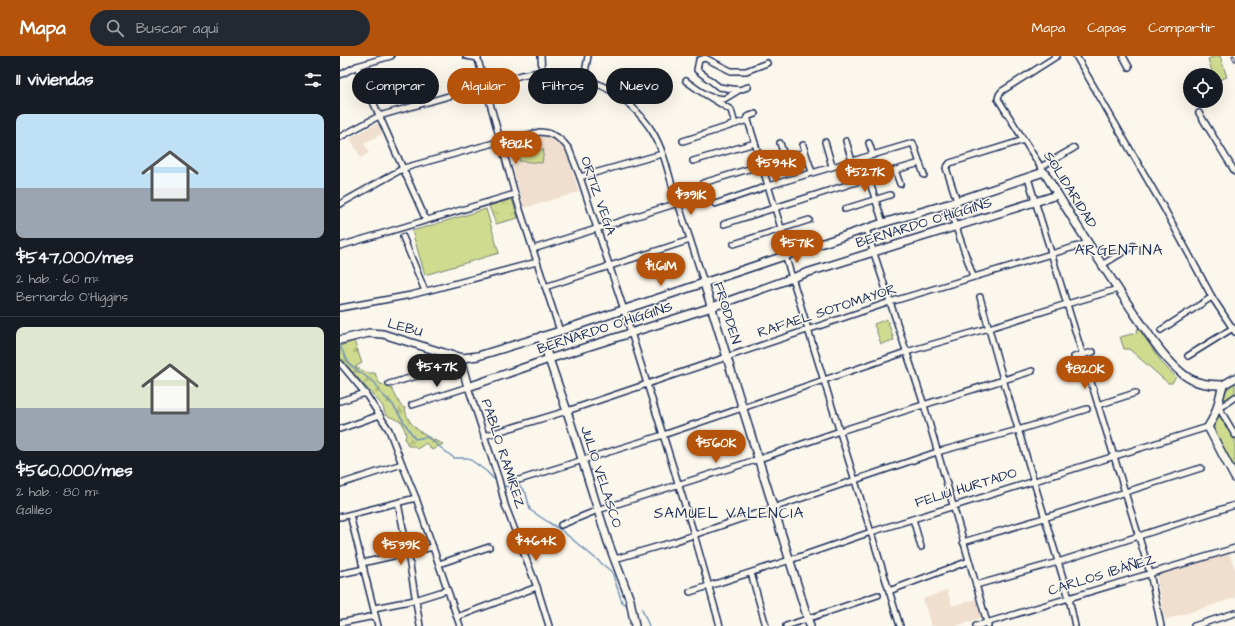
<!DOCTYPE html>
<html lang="es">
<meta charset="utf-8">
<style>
body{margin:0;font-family:"Architects Daughter",sans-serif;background:#242831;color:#f1f3f6;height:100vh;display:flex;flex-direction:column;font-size:15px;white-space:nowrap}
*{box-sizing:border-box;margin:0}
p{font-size:13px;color:#9ea1a6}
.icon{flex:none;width:22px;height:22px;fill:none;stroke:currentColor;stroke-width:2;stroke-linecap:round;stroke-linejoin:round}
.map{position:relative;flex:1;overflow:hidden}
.side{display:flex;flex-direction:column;background:#171b24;width:340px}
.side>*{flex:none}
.top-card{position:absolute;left:12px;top:12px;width:380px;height:36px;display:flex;gap:8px}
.buttons{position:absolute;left:843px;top:12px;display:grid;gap:8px}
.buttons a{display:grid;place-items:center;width:40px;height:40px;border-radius:50%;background:#171b24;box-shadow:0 4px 16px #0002;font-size:20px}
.price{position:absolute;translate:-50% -34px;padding:0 9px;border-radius:14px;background:#b45309;color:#fff;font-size:13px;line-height:26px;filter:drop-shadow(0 1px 2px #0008)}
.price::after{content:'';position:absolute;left:50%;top:24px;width:12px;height:9px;margin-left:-6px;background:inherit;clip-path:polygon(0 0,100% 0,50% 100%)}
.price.on{background:#222;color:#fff}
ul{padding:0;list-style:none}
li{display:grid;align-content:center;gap:8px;height:212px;padding:0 16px}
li+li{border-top:1px solid #363941}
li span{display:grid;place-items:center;height:124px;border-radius:8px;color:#555}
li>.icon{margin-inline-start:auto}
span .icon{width:72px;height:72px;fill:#fffc;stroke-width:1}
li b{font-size:17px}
h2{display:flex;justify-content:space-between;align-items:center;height:48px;padding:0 16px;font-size:17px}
.tag{padding:0 14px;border-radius:18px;background:#171b24;box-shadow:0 4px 16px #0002;font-size:14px;line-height:36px}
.tag.on{background:#b45309;color:#fff}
header{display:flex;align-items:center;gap:24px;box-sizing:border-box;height:56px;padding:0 20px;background:#b45309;color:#fff}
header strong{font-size:19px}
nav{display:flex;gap:22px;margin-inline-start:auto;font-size:14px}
.search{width:280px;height:36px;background:#242831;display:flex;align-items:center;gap:10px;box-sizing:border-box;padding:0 14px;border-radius:22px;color:#9ea1a6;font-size:15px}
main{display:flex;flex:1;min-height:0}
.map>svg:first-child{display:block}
.built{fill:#f0dfce}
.grass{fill:#cfdb8e;stroke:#758576}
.forest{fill:url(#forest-firs);stroke:#758576}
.park{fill:url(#park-crowns);stroke:#758576}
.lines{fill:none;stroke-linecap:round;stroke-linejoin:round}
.stream{stroke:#7393ba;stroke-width:1.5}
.minor-casing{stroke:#1b2f5e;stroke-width:8}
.major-casing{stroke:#1b2f5e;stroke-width:10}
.minor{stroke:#fbf7ec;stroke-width:5}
.major{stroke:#fbf7ec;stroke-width:7}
.rail-casing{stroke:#1b2f5e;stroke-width:3}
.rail{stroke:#fbf7ec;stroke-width:1.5;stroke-dasharray:4.5;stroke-linecap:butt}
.labels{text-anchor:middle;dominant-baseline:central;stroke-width:3;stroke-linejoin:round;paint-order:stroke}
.street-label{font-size:14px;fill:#1b2f5e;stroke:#fbf7ec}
.neighbourhood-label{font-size:15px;letter-spacing:1px;fill:#1b2f5e;stroke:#fbf7ec}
</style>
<header>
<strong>Mapa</strong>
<div class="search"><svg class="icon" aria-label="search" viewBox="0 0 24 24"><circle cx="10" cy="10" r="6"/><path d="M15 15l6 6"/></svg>Buscar aquí</div>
<nav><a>Mapa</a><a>Capas</a><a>Compartir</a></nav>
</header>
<main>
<section class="side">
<h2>11 viviendas<svg class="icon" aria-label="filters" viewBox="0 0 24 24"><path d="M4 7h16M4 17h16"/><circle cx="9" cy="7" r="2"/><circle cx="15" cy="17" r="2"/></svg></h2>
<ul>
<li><span style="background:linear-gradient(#bfe0f5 60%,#9aa5b1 0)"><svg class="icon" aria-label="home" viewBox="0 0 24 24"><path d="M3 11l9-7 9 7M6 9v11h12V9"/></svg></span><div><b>$547,000/mes</b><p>2 hab. · 60 m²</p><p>Bernardo O'Higgins</p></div></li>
<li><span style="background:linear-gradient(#dfe7d0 65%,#9aa5b1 0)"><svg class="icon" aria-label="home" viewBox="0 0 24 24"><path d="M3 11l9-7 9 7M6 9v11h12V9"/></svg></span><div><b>$560,000/mes</b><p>2 hab. · 80 m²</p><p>Galileo</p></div></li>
</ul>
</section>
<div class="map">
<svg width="895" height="570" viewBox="0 0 895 570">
<defs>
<pattern id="forest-firs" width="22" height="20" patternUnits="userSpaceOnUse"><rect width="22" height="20" fill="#cfdb8e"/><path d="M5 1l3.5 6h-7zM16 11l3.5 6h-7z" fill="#b1bc7d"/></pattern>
<pattern id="park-crowns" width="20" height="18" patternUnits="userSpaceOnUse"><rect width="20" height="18" fill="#cfdb8e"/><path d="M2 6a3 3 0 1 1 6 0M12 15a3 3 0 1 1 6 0" fill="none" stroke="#b1bc7d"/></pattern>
</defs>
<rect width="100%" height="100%" fill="#fbf7ec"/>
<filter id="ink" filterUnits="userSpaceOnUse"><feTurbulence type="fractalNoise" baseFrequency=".025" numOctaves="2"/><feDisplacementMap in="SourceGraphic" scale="8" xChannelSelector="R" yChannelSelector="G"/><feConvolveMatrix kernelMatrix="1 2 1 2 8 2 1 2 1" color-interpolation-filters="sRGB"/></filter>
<g filter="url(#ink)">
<g class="built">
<path d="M36 68H38L42 78 24 87 29 97 21 102 10 82Z"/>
<path d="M195 80H204L215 83 226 95 239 136 184 152 167 89 168 87Z"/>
<path d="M889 497 895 513V542L825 564 817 522 819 519Z"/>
<path d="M607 534 612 550 636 543 641 560 640 562 616 570H591L583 543Z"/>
</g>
<g class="grass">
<path d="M876 0H880L887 21 876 25V19H873L868 3Z"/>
<path d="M180 92 204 94 202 107 179 105Z"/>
<path d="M146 153 159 197 85 219 72 175Z"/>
<path d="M547 263 554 284 541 288 534 268Z"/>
<path d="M798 272 823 308 836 321 832 327H828L789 293H784L780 281 796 277Z"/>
<path d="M895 326V339L881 348 887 333Z"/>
<path d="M880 360 883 361 895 380V413L873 373 876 364Z"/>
</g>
<path class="forest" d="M14 285 22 307 15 311 28 317H35L39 327 52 333 61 350 65 352C67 371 87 381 103 388L92 394 86 387 77 393 74 390H68L65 383 66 378 62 366 46 359 42 349 0 302V290Z"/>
<path class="park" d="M172 143 178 162 156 168 149 150Z"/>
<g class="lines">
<g class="stream">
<path d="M0 290 10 309 35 327 41 337 53 349 75 383 87 381 114 402H128L146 415 158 427"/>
<path d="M163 430 171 431 178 428 186 437 190 454 208 466 221 474 272 516 282 546 288 550"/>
<path d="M302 553 309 570"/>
</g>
<defs>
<g id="minor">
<path d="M126 0 138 2"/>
<path d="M137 0 175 138 197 206 220 275"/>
<path d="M201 0 202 16"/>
<path d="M736 0 825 154 872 241 895 276"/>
<path d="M783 0 789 11"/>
<path d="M17 10 86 164"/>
<path d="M0 19 17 10 51 0"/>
<path d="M244 22 248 0"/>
<path d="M346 25 360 35 391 54 395 68"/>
<path d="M399 34 379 31 357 14 359 4 365 2 391 15H406L427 7"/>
<path d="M371 41 384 43 399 34 408 31"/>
<path d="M859 57 895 116"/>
<path d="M415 58 407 61 449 198"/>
<path d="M0 81 39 60 182 19C188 18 196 16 202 16 246 14 289 39 312 75 322 91 327 111 332 129 343 162 354 194 364 227"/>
<path d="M343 85 408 64"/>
<path d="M506 85 512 105"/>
<path d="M485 86 492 110"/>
<path d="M440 87 445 102"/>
<path d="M529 87 533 99"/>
<path d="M463 89 472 116"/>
<path d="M522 102 543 167"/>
<path d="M353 105 415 87"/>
<path d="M701 111 734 92"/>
<path d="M555 114 560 128"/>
<path d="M704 116 658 43 659 39 662 35 717 0"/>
<path d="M240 121 322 98"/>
<path d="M688 122 810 517 821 570"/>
<path d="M363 127 465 96"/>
<path d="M617 145 606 112 610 107 684 84"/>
<path d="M0 148 64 112 161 85 200 76 208 77 217 81 224 87 229 93 240 121 284 254 354 478 380 570"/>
<path d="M375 148 428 130 573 87 584 119"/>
<path d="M608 148 633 220"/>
<path d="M505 153 550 139"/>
<path d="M384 168 529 122 580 107"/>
<path d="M526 173 584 349 648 570"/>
<path d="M63 181 85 235"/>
<path d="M394 188 469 164"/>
<path d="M0 190 175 138"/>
<path d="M193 193 338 147"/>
<path d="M445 199 560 570"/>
<path d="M762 209 793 190"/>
<path d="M205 231 350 184"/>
<path d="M640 241 663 323 729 542 735 570"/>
<path d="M0 252 71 239 197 206"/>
<path d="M821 274 872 241"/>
<path d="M848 300 893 272"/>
<path d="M734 301 753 296"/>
<path d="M0 307 25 337 49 374 62 408 76 442 120 570"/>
<path d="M49 328 118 308 121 306"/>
<path d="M895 341 882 350H878L895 379"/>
<path d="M0 345 25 337"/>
<path d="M72 349 128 331 159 424 165 449 197 531 209 570"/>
<path d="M758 349 795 337"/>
<path d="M0 373 40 359"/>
<path d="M144 380 227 355 550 246 748 187"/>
<path d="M179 424 323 379 566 296 649 272 727 248 778 233"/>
<path d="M0 428 62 408"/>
<path d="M58 447 68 497 80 570"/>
<path d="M10 459 38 570"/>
<path d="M0 461 76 442"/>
<path d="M573 463 581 491"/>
<path d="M221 469 258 454 419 403 500 375 692 315"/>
<path d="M623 486 704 462 861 412"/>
<path d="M275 503 333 486 597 396 678 374 747 353"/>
<path d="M22 507 93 491"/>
<path d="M99 508 149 491"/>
<path d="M411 517 426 570"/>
<path d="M0 518 24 513"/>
<path d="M636 529 718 506 895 449"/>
<path d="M549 535 629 505"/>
<path d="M350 536 450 504 531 476 868 371"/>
<path d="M34 552 75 544 107 534"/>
<path d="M117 561 197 531"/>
<path d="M0 567 35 560"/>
<path d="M446 570 538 539"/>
<path d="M636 570 895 492"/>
<path d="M854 570 895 557"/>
</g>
<g id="major">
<path d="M364 227 470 570"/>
<path d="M201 280 227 355 268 486 290 544 295 570"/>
<path d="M0 284 29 277 43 278 114 300 123 302 138 300 220 275 543 167 608 148 704 116C733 164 763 211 794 257 809 278 823 302 843 318 855 328 869 329 883 329"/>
<path d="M123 302 121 306 128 331 209 303 372 251 466 217 717 139"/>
<path d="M883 329C878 345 878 356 868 371L895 422"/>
<path d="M883 329 895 322"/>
</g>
</defs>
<use href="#minor" class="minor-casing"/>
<use href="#major" class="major-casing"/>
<use href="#minor" class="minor"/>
<use href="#major" class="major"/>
<defs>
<path id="rail" d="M893 0 895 4"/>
</defs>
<use href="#rail" class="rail-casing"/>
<use href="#rail" class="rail"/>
</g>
</g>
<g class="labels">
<g class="street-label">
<text transform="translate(730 134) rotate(58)">SOLIDARIDAD</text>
<text transform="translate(258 140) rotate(71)">ORTIZ VEGA</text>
<text transform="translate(584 167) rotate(-17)">BERNARDO O'HIGGINS</text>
<text transform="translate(487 255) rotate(-18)">RAFAEL SOTOMAYOR</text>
<text transform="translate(387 257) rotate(73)">FRODDEN</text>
<text transform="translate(65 272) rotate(16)">LEBU</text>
<text transform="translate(265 272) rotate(-18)">BERNARDO O'HIGGINS</text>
<text transform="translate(163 398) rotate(72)">PABLO RAMÍREZ</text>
<text transform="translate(261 421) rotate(72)">JULIO VELASCO</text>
<text transform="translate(626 432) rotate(-17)">FELIÚ HURTADO</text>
<text transform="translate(762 519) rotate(-17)">CARLOS IBÁÑEZ</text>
</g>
<g class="neighbourhood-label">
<text x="779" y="194">ARGENTINA</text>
<text x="389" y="457">SAMUEL VALENCIA</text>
</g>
</g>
</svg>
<div class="buttons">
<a><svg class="icon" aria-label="locate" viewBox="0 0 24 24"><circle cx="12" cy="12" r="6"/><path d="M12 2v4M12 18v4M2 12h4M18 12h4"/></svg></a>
</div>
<b class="price" style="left:176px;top:109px">$812K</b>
<b class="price" style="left:436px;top:128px">$594K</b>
<b class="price" style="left:525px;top:137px">$527K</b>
<b class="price" style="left:351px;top:160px">$391K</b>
<b class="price" style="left:457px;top:208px">$571K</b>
<b class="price" style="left:321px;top:231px">$1.61M</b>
<b class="price on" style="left:97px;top:332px">$547K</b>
<b class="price" style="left:745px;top:334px">$820K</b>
<b class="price" style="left:376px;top:408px">$560K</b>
<b class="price" style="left:196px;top:506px">$464K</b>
<b class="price" style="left:61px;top:510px">$539K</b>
<div class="top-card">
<a class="tag">Comprar</a>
<a class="tag on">Alquilar</a>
<a class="tag">Filtros</a>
<a class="tag">Nuevo</a>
</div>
</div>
</main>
